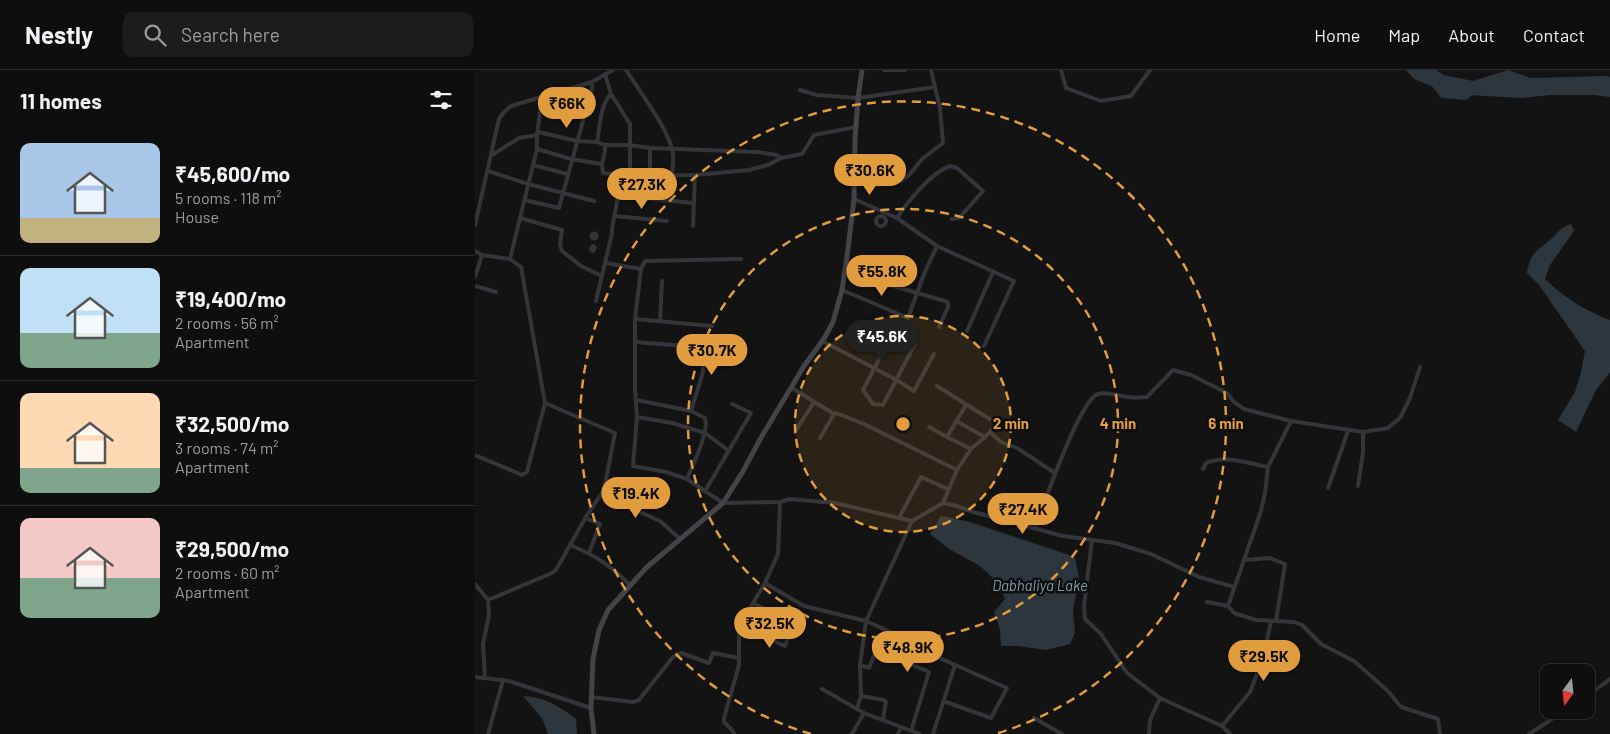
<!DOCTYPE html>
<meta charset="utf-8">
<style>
body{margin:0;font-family:Barlow,sans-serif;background:#1c1c1d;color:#f1f3f6;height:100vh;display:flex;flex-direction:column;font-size:19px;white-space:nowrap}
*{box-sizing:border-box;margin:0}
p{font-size:16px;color:#9b9c9e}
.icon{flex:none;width:28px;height:28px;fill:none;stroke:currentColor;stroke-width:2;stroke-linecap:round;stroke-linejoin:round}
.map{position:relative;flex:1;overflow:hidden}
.sheet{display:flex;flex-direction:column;background:#0e0e0f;width:475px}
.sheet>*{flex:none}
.needle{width:32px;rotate:195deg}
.tools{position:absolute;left:1065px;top:594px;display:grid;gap:10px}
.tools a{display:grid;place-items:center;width:55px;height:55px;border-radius:10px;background:#0e0e0f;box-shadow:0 2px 12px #0003,0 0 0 1px #2e2e2f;font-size:25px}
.price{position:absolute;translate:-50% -42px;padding:0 11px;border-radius:18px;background:#e19c3d;color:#111;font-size:16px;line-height:32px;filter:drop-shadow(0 1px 2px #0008)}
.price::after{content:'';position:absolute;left:50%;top:30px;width:15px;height:11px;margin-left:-8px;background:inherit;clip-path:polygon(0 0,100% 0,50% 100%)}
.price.current{background:#222;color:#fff}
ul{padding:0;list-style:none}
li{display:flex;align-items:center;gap:15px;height:125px;padding:0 20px}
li+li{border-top:1px solid #2e2e2f}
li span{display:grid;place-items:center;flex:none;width:140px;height:100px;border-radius:10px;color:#555}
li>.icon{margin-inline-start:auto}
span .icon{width:60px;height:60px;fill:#fffc;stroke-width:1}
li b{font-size:21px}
h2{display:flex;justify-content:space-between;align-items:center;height:60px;padding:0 20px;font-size:21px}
header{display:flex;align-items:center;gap:30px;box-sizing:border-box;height:70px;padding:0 25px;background:#0e0e0f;border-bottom:1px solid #2e2e2f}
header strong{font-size:24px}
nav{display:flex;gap:28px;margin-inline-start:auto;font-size:18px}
.search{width:350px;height:45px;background:#1c1c1d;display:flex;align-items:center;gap:12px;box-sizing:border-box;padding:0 18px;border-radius:10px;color:#9b9c9e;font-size:19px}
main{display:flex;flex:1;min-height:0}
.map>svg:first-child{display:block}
.water{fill:#2d363c}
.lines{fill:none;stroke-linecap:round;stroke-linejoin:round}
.river{stroke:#2d363c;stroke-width:8}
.street{stroke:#343539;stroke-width:4}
.secondary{stroke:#424449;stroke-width:5}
.ring{fill:none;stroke:#e19c3d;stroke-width:2.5;stroke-dasharray:9 6}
.labels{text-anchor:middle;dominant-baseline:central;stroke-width:5;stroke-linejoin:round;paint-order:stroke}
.water-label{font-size:15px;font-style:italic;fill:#7f9bac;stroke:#0e0e0f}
.centre{fill:#e19c3d;stroke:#0e0e0f;stroke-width:2.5}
.ring-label{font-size:15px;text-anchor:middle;font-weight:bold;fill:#e19c3d;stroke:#0e0e0f;stroke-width:5;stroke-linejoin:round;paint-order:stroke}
</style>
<header>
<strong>Nestly</strong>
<div class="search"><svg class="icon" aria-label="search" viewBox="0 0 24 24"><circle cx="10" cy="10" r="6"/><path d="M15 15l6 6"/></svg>Search here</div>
<nav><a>Home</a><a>Map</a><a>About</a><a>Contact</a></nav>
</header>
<main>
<section class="sheet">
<h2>11 homes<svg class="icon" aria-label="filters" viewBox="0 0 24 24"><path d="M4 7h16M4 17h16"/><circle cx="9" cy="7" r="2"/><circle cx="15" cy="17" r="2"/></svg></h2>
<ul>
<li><span style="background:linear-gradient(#a9c7e8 75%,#c2b280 0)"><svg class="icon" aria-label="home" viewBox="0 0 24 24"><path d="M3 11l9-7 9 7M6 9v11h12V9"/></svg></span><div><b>₹45,600/mo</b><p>5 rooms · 118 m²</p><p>House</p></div></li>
<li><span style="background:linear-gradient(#bfe0f5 65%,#7fa58c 0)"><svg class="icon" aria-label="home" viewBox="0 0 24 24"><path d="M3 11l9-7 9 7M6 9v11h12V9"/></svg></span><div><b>₹19,400/mo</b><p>2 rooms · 56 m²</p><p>Apartment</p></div></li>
<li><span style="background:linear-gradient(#ffd9b3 75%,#7fa58c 0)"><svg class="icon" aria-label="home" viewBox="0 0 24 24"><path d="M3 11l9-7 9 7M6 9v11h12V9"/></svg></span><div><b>₹32,500/mo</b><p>3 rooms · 74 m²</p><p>Apartment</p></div></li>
<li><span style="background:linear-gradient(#f6c9c9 60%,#7fa58c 0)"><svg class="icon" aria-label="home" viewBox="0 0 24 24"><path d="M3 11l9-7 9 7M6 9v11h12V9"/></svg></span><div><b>₹29,500/mo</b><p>2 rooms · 60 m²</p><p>Apartment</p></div></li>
</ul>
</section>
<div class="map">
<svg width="1135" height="664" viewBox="0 0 1135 664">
<rect width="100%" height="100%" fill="#131314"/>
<g class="water">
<path d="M931 0H961L969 5 998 11 1033 0 1056 8 1131 6 1135 7V27L1119 25H1075L1046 28 976 24 939 9Z"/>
<path d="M1096 154 1099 161 1075 195 1070 209C1087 226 1112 242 1135 250V302L1121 320 1101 362 1083 350 1100 322 1106 302 1110 281 1064 215 1052 203C1055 180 1067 179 1080 165 1086 159 1087 157 1096 154Z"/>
<path d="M466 446 495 452 600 487 604 509 598 541 600 563 595 574 571 580 543 576H526L525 560 519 542 530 529 523 513 505 496 474 479 455 464Z"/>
<path d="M48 626C67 626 86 637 101 649L102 664H73L67 648Z"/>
</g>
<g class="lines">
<path class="river" d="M950 0 968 24 990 26 1000 18"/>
<g class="street">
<path d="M151 0C163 19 198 65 198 86 199 92 197 99 197 106"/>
<path d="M409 0H430"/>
<path d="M586 0 591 18 626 31 656 26 675 0"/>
<path d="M130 4 136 24 155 54V106L220 105 274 100 293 95 306 88 327 84 339 65 381 57"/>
<path d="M325 20 342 25 383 28 460 17"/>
<path d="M63 62 102 71 122 72 130 75H154L175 78 282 82 302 85 306 88"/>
<path d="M122 72C125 57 125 35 136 24"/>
<path d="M62 79V65"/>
<path d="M17 85 44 68 62 65 67 27"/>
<path d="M127 94 128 103 155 106"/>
<path d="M58 95 92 104"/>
<path d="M13 101 53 114 119 131"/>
<path d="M175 107V78"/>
<path d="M379 109 404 115 426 111 435 104 447 89 468 73 465 38 456 0"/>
<path d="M143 126 144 105"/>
<path d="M379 129 422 148 462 176 539 211 509 276"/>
<path d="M50 130 84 138 117 18V12"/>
<circle cx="406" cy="151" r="5"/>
<path d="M140 146 192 151"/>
<path d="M45 148 87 160 85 174 87 181 106 196 125 205"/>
<path d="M422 148C433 131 457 102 475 96L482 98 508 121 484 148 477 149"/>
<path d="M0 155 24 49 29 42 36 36 117 12 138 0"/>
<path d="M218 156 220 105"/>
<circle cx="119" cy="166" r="2.5"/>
<path d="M118 176 120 178 118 181 116 179Z"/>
<path d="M0 181 7 185 35 189 46 197 70 333 52 402 47 405 0 385"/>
<path d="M35 189 62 79 96 89 127 94 130 81V75"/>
<path d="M266 189 170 191 166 199 160 249V319L162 347 158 396 191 402 212 409 248 433 305 432 315 429 360 433 437 451"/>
<path d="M131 193 166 199"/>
<path d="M370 204 401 211 473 232V237L464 257"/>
<path d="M0 207 7 185"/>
<path d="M0 216 21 222"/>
<path d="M367 220 433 248 449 204 462 176"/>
<path d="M121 231C126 208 132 186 137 163V159L143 126 219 133"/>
<path d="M160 249 237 256"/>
<path d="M185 251 187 211"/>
<path d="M492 261 518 202"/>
<path d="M416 267 388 320 398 334 408 335 440 274"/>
<path d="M347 271 420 309 439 321 459 284"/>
<path d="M160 272 211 276 233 275"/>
<path d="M462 316 521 353 515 362 526 372 542 378 580 403"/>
<path d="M317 318 359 344 361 343 389 354 482 400 496 379 472 367"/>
<path d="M162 330 216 341 230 348C235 361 217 396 212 409"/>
<path d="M216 341 228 302V290H218"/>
<path d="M162 347 197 353 230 363 254 381"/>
<path d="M481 351 510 367 515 362"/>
<path d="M454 357 472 367 491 335"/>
<path d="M320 362 339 332"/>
<path d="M345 368 359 344"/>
<path d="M496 379 510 367"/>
<path d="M728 399 731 393C751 385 772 393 793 397"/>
<path d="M883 416 888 382V362"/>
<path d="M853 418 873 361"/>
<path d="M129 420 136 429 185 451 204 468"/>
<path d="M230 421 276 343 257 334"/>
<path d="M468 433 482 400"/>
<path d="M110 448 125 454 114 483"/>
<path d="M424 448 446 407 473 419"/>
<path d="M560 458C568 437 604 330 623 324 631 321 644 326 653 327 659 328 666 327 672 327L698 300 716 305 752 323 758 331 769 339 816 351 888 362 913 358 925 348 935 328 945 297"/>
<path d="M617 470 609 536 610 549 626 564 652 603 685 628"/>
<path d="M95 475C120 485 136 496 155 515"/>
<path d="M769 490 795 488 810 494 801 551"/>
<path d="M290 513 329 536 391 551 422 565 442 578 532 618 516 648 468 631"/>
<path d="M0 514 13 530 14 545 8 574 10 608"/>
<path d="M13 530 77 503 81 500 112 445 129 420 140 363 70 333"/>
<path d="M732 532 753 536 759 543 781 550 819 552 827 555 846 574 879 591 913 621 926 637 963 649 965 664"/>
<path d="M278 533 321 556"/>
<path d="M753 536 786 441 790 423 793 397 816 351"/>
<path d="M265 555 310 576 314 566"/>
<path d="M385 595 394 598 401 581H405L454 602 436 661"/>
<path d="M0 607 34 611 116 638"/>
<path d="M347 619 389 643 445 664"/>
<path d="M386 626 409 630 411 632 408 649"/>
<path d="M116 627 158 632 164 630 198 587 206 583 234 593 238 583 264 588"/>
<path d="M1111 627 1135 609"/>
<path d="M382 639 386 626 385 595 391 551 437 451 468 433 482 436 495 441 588 466 640 473 676 484 724 507 759 517"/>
<path d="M559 648 587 664"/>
<path d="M747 656 775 622 788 589 796 551"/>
<path d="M13 664 28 610"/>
<path d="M259 664 258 661 249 652V648L264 595V560L265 555 290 513 303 484 305 432"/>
<path d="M377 664 389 643"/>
<path d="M423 664 426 657"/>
<path d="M458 664 480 595"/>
<path d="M674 664 675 650 685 628 747 656 755 664"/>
<path d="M1054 664 1091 640"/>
</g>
<path class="secondary" d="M119 664 116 638 118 589 124 560 133 540 172 497 248 433 267 403 287 366 329 296 350 267 358 252 367 220 372 187 379 129 380 70 383 28 387 0"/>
</g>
<circle cx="428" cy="354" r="108" fill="#e19c3d" fill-opacity=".12"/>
<g class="ring">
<circle cx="428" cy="354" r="108"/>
<circle cx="428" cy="354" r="215"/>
<path d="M336 664A323 323 0 1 1 520 664"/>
</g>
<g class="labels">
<g class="water-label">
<text x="565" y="515">Dabhaliya Lake</text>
</g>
</g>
<circle cx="428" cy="354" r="8" class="centre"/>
<g class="ring-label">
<text x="536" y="359">2 min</text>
<text x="643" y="359">4 min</text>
<text x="751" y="359">6 min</text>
</g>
</svg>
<div class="tools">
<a><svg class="needle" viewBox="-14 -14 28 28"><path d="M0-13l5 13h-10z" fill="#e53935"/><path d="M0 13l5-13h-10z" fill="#9b9c9e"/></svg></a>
</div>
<b class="price" style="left:92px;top:59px">₹66K</b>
<b class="price" style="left:395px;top:126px">₹30.6K</b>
<b class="price" style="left:167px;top:140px">₹27.3K</b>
<b class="price" style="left:407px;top:227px">₹55.8K</b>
<b class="price current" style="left:407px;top:292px">₹45.6K</b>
<b class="price" style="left:237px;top:306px">₹30.7K</b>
<b class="price" style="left:161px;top:449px">₹19.4K</b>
<b class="price" style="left:548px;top:465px">₹27.4K</b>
<b class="price" style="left:295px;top:579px">₹32.5K</b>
<b class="price" style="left:433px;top:603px">₹48.9K</b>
<b class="price" style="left:789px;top:612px">₹29.5K</b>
</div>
</main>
